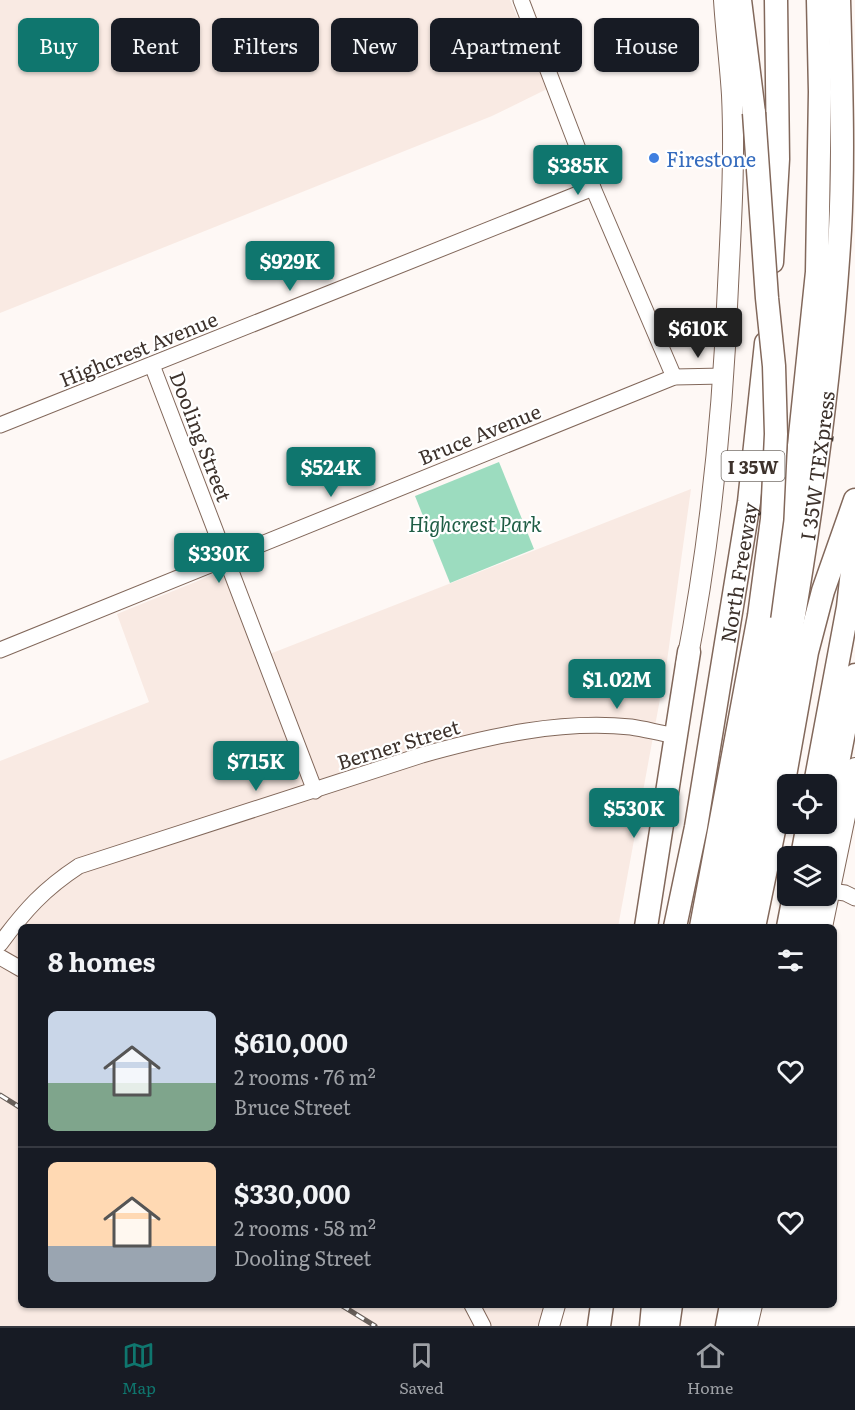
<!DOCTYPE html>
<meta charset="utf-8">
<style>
body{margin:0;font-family:Literata,serif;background:#20242c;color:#f1f3f6;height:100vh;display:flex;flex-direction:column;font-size:22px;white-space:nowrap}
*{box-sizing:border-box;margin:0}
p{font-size:20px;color:#9ea1a6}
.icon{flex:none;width:33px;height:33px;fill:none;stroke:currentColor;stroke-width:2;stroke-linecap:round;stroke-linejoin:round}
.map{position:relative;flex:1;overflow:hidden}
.drawer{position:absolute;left:18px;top:924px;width:819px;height:384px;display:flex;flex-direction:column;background:#171b24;border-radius:9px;box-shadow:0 2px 4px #0004}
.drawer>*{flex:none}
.top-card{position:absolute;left:18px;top:18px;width:819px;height:54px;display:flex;gap:12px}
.tools{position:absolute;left:777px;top:774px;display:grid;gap:12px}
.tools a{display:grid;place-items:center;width:60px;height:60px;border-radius:9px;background:#171b24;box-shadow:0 2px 4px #0004;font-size:30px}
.price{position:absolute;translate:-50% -51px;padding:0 14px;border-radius:6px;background:#0f766e;color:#fff;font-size:20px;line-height:39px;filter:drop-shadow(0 2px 3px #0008)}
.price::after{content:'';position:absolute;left:50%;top:36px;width:18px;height:14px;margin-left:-9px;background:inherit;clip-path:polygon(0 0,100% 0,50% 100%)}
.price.active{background:#222;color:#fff}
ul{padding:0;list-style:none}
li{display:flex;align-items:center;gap:18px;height:150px;padding:0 30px}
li+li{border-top:2px solid #363941}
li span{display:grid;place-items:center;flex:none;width:168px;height:120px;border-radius:9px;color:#555}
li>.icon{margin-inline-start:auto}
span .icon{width:72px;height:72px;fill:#fffc;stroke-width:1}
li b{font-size:26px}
h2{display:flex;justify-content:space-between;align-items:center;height:72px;padding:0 30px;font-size:26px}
.chip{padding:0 21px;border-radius:9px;background:#171b24;box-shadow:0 2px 4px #0004;font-size:21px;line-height:54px}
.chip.active{background:#0f766e;color:#fff}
.menu{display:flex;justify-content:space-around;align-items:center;height:84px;border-top:2px solid #363941;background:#171b24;font-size:16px;color:#9ea1a6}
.menu a{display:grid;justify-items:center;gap:3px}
.menu .active{color:#0f766e}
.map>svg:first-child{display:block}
.built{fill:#f9eae3}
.green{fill:#9cdcbf}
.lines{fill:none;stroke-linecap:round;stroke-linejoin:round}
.minor-casing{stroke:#82685b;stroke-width:17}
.major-casing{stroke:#82685b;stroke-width:22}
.highway-casing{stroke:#82685b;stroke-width:25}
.minor{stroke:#fff;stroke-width:15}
.major{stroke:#fff;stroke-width:20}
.highway{stroke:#fff;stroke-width:22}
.rail-casing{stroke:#69605a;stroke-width:5}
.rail{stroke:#fff;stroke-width:3;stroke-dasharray:9;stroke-linecap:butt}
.highway-bridge-casing{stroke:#82685b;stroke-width:25;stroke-linecap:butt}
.highway-bridge{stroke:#fff;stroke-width:22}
.shop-dot{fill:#3f7fe0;stroke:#fff;stroke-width:2}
.labels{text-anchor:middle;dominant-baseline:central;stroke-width:4.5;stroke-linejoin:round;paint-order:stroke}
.shield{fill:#fff;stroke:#77706b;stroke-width:1.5}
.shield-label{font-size:18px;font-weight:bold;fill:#3d322c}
.shop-label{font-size:20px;fill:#366cbe;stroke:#fff;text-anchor:start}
.street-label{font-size:20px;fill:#3d322c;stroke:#fff}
.park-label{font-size:20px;font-style:italic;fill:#1f5d45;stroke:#fff}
</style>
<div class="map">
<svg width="855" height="1326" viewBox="0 0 855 1326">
<rect width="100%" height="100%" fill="#fef8f5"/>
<g class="built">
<path d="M0 0H510L547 89 492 116 0 313Z"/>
<path d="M691 489 667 661 618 927H21V1305H552L548 1326H0V761L149 702 117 614 222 571 257 659Z"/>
</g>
<path class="green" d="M499 462 534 549 450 583 415 496Z"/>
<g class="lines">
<defs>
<g id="minor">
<path d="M521 0 593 188 674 377"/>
<path d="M152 365 315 791"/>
<path d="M0 425 593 188"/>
<path d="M0 650 674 377 724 376"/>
<path d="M830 891 845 893 855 898"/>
<path d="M0 944C25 910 44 889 79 866L422 755C490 736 560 720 631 727 645 729 659 733 672 735"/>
<path d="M0 957 21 969"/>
<path d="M472 1305 483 1326"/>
</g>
<g id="major">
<path d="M686 666C711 539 723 415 728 286 731 223 735 159 732 95 730 63 726 32 724 0"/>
<path d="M822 927 855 768"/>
<path d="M549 1326 555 1305"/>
<path d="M747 1326 752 1305"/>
</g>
<g id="highway">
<path d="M740 0 754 113"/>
<path d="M772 262 778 159 776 0"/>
<path d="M815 784 848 607 855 544"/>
<path d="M802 856 808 824"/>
<path d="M820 856 855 675"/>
<path d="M646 927 689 652"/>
<path id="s1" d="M675 927 696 827 749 502 766 343"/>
<path d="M701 927 759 616"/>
<path d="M719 927 772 654 792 513 817 272 820 92 818 0"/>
<path id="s2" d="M737 927C781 696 826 465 840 230 844 155 841 75 839 0"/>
<path d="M754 927 783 787 807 652 823 591 855 500"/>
<path d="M788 927 794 896"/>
<path d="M807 927 813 896"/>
<path d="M599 1326 602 1305"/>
<path d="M651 1326 653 1305"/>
<path d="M668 1326 671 1305"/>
<path d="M727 1326 731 1305"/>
</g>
</defs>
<use href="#minor" class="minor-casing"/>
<use href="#major" class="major-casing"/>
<use href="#highway" class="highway-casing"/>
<use href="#minor" class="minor"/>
<use href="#major" class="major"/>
<use href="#highway" class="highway"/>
<defs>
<g id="rail">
<path d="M0 1095 21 1108"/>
<path d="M341 1305 375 1326"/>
</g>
</defs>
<use href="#rail" class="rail-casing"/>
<use href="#rail" class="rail"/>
<defs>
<path id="highway-bridge" d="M754 113 767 298 774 366 776 434 772 519 759 616"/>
</defs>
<use href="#highway-bridge" class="highway-bridge-casing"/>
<use href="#highway-bridge" class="highway-bridge"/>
</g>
<circle class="shop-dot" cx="654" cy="158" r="6"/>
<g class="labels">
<rect class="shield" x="721.5" y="451" width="63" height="30" rx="4.5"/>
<g class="shield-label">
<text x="753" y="466">I 35W</text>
</g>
<g class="shop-label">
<text x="666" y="158">Firestone</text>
</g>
<g class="street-label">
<text transform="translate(138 348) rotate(-22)">Highcrest Avenue</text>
<text transform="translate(479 433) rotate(-22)">Bruce Avenue</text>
<text transform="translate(202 436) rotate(69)">Dooling Street</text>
<text stroke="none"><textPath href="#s2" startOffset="468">I 35W TEXpress</textPath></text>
<text stroke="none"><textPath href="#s1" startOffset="360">North Freeway</textPath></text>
<text transform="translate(398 743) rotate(-17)">Berner Street</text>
</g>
<g class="park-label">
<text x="475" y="523">Highcrest Park</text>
</g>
</g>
</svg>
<div class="tools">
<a><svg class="icon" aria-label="locate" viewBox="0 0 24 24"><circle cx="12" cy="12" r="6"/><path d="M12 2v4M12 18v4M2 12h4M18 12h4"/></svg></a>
<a><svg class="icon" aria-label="layers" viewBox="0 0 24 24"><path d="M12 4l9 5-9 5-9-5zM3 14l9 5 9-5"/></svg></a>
</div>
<b class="price" style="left:578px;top:196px">$385K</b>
<b class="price" style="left:290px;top:292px">$929K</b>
<b class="price active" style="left:698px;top:359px">$610K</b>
<b class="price" style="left:331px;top:498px">$524K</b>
<b class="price" style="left:219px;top:584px">$330K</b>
<b class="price" style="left:617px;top:710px">$1.02M</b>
<b class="price" style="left:256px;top:792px">$715K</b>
<b class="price" style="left:634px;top:839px">$530K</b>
<div class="top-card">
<a class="chip active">Buy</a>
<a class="chip">Rent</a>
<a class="chip">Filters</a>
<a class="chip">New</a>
<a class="chip">Apartment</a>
<a class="chip">House</a>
</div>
<section class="drawer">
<h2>8 homes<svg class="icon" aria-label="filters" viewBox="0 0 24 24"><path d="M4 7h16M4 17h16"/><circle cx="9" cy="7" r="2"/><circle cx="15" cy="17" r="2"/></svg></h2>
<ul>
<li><span style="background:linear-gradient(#c9d6e8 60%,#7fa58c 0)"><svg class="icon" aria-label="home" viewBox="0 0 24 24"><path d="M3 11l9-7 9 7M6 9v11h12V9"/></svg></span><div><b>$610,000</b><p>2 rooms · 76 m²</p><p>Bruce Street</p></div><svg class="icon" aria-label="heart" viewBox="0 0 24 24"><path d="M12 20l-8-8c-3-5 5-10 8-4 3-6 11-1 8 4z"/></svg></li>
<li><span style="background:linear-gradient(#ffd9b3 70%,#9aa5b1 0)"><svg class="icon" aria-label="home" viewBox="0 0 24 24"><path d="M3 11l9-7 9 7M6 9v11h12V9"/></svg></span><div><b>$330,000</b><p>2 rooms · 58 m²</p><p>Dooling Street</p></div><svg class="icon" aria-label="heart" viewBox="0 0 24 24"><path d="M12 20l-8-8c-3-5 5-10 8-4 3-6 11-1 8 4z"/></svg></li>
</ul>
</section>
</div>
<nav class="menu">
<a class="active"><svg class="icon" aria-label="map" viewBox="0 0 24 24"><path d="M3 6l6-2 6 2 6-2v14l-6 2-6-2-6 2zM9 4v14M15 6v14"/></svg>Map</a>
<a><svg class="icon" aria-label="saved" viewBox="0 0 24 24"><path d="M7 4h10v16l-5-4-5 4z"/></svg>Saved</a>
<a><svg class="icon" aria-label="home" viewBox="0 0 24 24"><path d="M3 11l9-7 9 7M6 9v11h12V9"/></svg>Home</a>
</nav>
